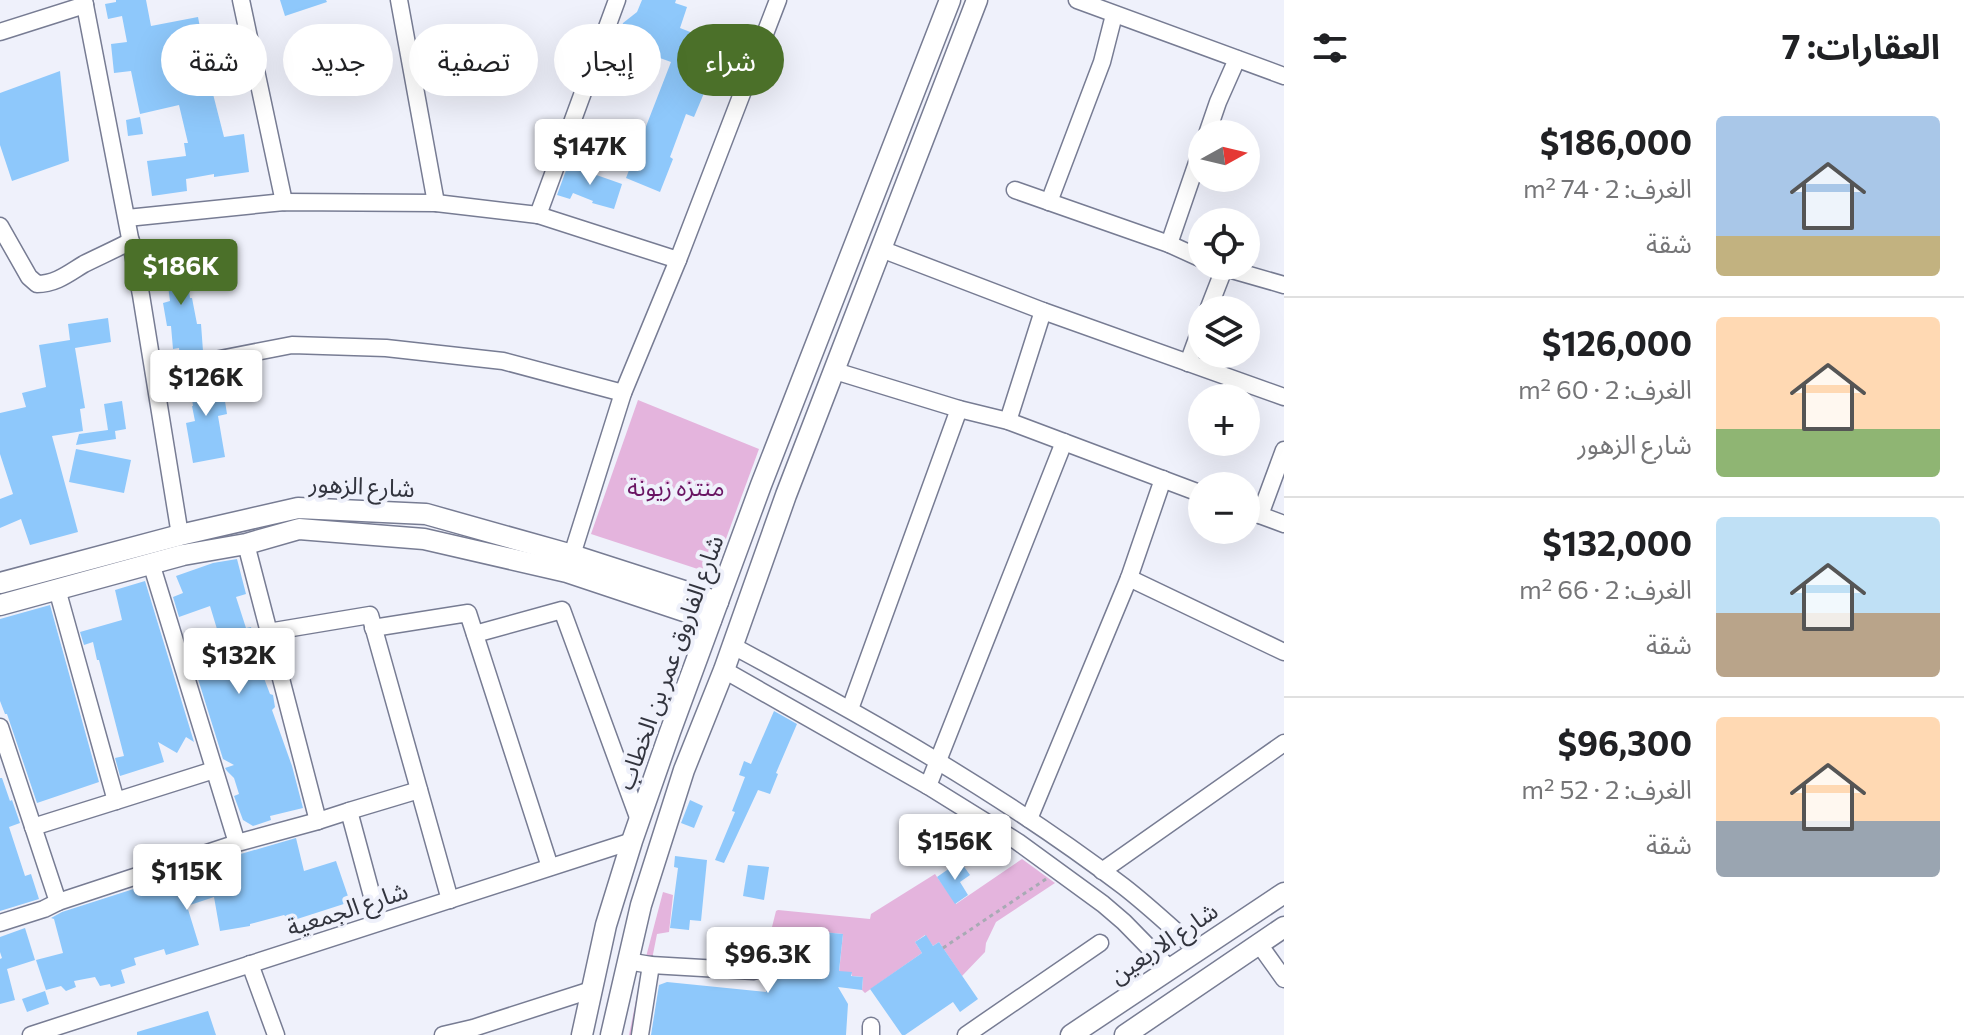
<!DOCTYPE html>
<html lang="ar">
<meta charset="utf-8">
<style>
body{margin:0;font-family:Commissioner,"Noto Sans Arabic",sans-serif;background:#f2f2f2;color:#202124;direction:rtl;height:100vh;display:flex;flex-direction:column;font-size:30px;white-space:nowrap}
*{box-sizing:border-box;margin:0}
p{font-size:26px;color:#757577}
.icon{flex:none;width:44px;height:44px;fill:none;stroke:currentColor;stroke-width:2;stroke-linecap:round;stroke-linejoin:round}
.map{position:relative;flex:1;overflow:hidden;direction:ltr}
.details{display:flex;flex-direction:column;background:#fff;width:680px}
.details>*{flex:none}
.guide{position:absolute;left:24px;top:24px;width:760px;height:72px;direction:rtl;display:flex;gap:16px}
.needle{width:52px;rotate:82deg}
.controls{position:absolute;left:1188px;top:120px;display:grid;gap:16px}
.controls a{display:grid;place-items:center;width:72px;height:72px;border-radius:50%;background:#fff;box-shadow:0 8px 32px #0002;font-size:40px}
.price{position:absolute;translate:-50% -68px;padding:0 18px;border-radius:8px;background:#fff;color:#222;font-size:26px;line-height:52px;filter:drop-shadow(0 2px 4px #0008)}
.price::after{content:'';position:absolute;left:50%;top:48px;width:24px;height:18px;margin-left:-12px;background:inherit;clip-path:polygon(0 0,100% 0,50% 100%)}
.price.on{background:#4b7029;color:#fff}
ul{padding:0;list-style:none}
li{display:flex;align-items:center;gap:24px;height:200px;padding:0 24px}
li+li{border-top:2px solid #e0e0e0}
li span{display:grid;place-items:center;flex:none;width:224px;height:160px;border-radius:8px;color:#555}
li>.icon{margin-inline-start:auto}
span .icon{width:96px;height:96px;fill:#fffc;stroke-width:1}
li b{font-size:34px}
h2{display:flex;justify-content:space-between;align-items:center;height:96px;padding:0 24px;font-size:34px}
.tag{padding:0 28px;border-radius:36px;background:#fff;box-shadow:0 8px 32px #0002;font-size:28px;line-height:72px}
.tag.on{background:#4b7029;color:#fff}
main{display:flex;flex:1;min-height:0}
.map>svg:first-child{display:block}
.green{fill:#e4b4dd}
.building{fill:#8ec8fb}
.lines{fill:none;stroke-linecap:round;stroke-linejoin:round}
.minor-casing{stroke:#777c93;stroke-width:19}
.major-casing{stroke:#777c93;stroke-width:23}
.path{stroke:#a8aab4;stroke-width:3;stroke-dasharray:4 4;stroke-linecap:butt}
.minor{stroke:#fff;stroke-width:16}
.major{stroke:#fff;stroke-width:20}
.labels{text-anchor:middle;dominant-baseline:central;stroke-width:8;stroke-linejoin:round;paint-order:stroke}
.street-label{font-size:24px;fill:#32343e;stroke:#eff1fb}
.park-label{font-size:24px;fill:#691563;stroke:#eff1fb}
</style>
<main>
<section class="details">
<h2>العقارات: 7<svg class="icon" aria-label="filters" viewBox="0 0 24 24"><path d="M4 7h16M4 17h16"/><circle cx="9" cy="7" r="2"/><circle cx="15" cy="17" r="2"/></svg></h2>
<ul>
<li><span style="background:linear-gradient(#a9c7e8 75%,#c2b280 0)"><svg class="icon" aria-label="home" viewBox="0 0 24 24"><path d="M3 11l9-7 9 7M6 9v11h12V9"/></svg></span><div><b>$186,000</b><p>الغرف: 2 · 74 m²</p><p>شقة</p></div></li>
<li><span style="background:linear-gradient(#ffd9b3 70%,#8fb573 0)"><svg class="icon" aria-label="home" viewBox="0 0 24 24"><path d="M3 11l9-7 9 7M6 9v11h12V9"/></svg></span><div><b>$126,000</b><p>الغرف: 2 · 60 m²</p><p>شارع الزهور</p></div></li>
<li><span style="background:linear-gradient(#bfe0f5 60%,#b9a48a 0)"><svg class="icon" aria-label="home" viewBox="0 0 24 24"><path d="M3 11l9-7 9 7M6 9v11h12V9"/></svg></span><div><b>$132,000</b><p>الغرف: 2 · 66 m²</p><p>شقة</p></div></li>
<li><span style="background:linear-gradient(#ffd9b3 65%,#9aa5b1 0)"><svg class="icon" aria-label="home" viewBox="0 0 24 24"><path d="M3 11l9-7 9 7M6 9v11h12V9"/></svg></span><div><b>$96,300</b><p>الغرف: 2 · 52 m²</p><p>شقة</p></div></li>
</ul>
</section>
<div class="map">
<svg width="1284" height="1035" viewBox="0 0 1284 1035">
<rect width="100%" height="100%" fill="#eff1fb"/>
<g class="green">
<path d="M638 400 759 449 713 574 591 534Z"/>
<path d="M1022 859 1055 883 996 922 986 943 985 952 962 976 939 942 933 946 925 935 915 942 922 953 865 993 862 990 863 977 852 976 851 972H839L843 934 772 927 776 911 778 910 870 919 871 914 935 874 956 904Z"/>
<path d="M663 892 673 895 669 932 657 934 637 1035H629L641 976Z"/>
</g>
<g class="building">
<path d="M116 0H146L151 26 198 17 208 69 213 67 221 80 223 91 213 94 224 137 244 134 249 172 214 177V174L186 179 187 191 152 196 147 161 186 156 184 143H188L179 105 140 114 131 71 114 73 111 44 127 42 122 16 108 19 105 4 116 2Z"/>
<path d="M280 0H326L327 2 285 16Z"/>
<path d="M642 0H676L675 3 687 7 680 28 726 46 715 75 712 74 694 117 686 114 670 157 673 159 660 192 626 178 671 62 624 45 621 30 623 23 637 12Z"/>
<path d="M60 71 69 161 12 181 0 145V93Z"/>
<path d="M140 117 143 134 128 136 126 120Z"/>
<path d="M568 165 622 184 614 209 592 203 593 201 573 193 570 199 557 195Z"/>
<path d="M184 251 190 298H192L197 324H201L203 351 180 356 179 348 173 349 171 326H167L163 303 170 301 164 254Z"/>
<path d="M108 318 111 342 75 348 85 408 80 409 83 431 52 436 78 532 30 545 21 519 0 528V499L13 494 0 454V413L26 407 22 393 46 387 39 345 70 340 68 324Z"/>
<path d="M211 372 213 383 222 382 227 414 218 416 225 457 193 463 186 423 195 421 192 406H193L190 385 186 386 184 377Z"/>
<path d="M122 401 126 429 115 431 116 439 76 445 79 434 108 430 104 404Z"/>
<path d="M76 449 131 460 124 493 69 482Z"/>
<path d="M237 559 246 594 236 597 246 628 251 627 262 673 270 694 273 695 275 707 272 710 292 766 303 808 270 816 271 820 253 826 243 820 234 796 239 794 234 778 227 771 225 768 234 765 223 759 189 650 220 639 210 606 179 617 173 597 183 593 176 576 213 563Z"/>
<path d="M145 581 194 742 186 737 177 753 158 742 164 762 120 776 115 758 124 756 99 660H97L93 642 84 645 80 632 122 620 115 590Z"/>
<path d="M50 605 99 782 37 803 7 714H5L0 701V619Z"/>
<path d="M774 711 797 724 776 773 778 774 770 794 758 790 724 863 715 860 735 812 732 811 745 777 739 775 744 761 751 764Z"/>
<path d="M0 778H2L10 801 12 800 20 823 9 827 25 876 31 874 39 899 0 911Z"/>
<path d="M690 800 703 806 694 828 681 823Z"/>
<path d="M296 838 304 871 336 861 350 902 291 921 284 915 250 924V926L220 931 214 897 187 906 199 945 166 955 164 949 134 958 136 965 121 970 125 983 111 987 110 984 100 986 95 977 74 981 76 987 66 991 61 986 46 990 36 960 63 953 54 919 51 918 62 912 202 867 209 887 220 860Z"/>
<path d="M675 856 707 860 701 921 690 920 689 930 670 928 678 868 674 867Z"/>
<path d="M960 861 970 875 960 882 968 895 955 904 937 877Z"/>
<path d="M748 865 769 867 764 900 743 896Z"/>
<path d="M772 927 843 934 839 971 852 972 851 976 863 977 862 990 838 987 848 1004 846 1035H651L659 985 667 982 766 992Z"/>
<path d="M25 928 35 960 7 969 15 1000 0 1004V959L2 958 0 952V937Z"/>
<path d="M926 935 933 946 939 942 978 999 960 1012 953 1002 905 1035H902L870 989 922 953 915 942Z"/>
<path d="M45 991 49 1004 27 1012 22 999Z"/>
<path d="M208 1011 216 1035H137V1032Z"/>
</g>
<g class="lines">
<defs>
<g id="minor">
<path d="M84 0 141 295 180 535"/>
<path d="M241 0 284 202"/>
<path d="M399 0 436 203"/>
<path d="M1077 0 1284 76"/>
<path d="M0 32 85 5"/>
<path d="M1207 134 1218 102 1237 59"/>
<path d="M1015 190 1169 244 1202 259"/>
<path d="M1049 202 1102 62 1114 15"/>
<path d="M538 215 617 0"/>
<path d="M127 218 284 202 436 203 538 215 678 260"/>
<path d="M0 226 29 277 37 284C56 284 69 273 84 264 100 256 116 249 131 241"/>
<path d="M1169 244 1202 148"/>
<path d="M881 249 1043 311 1284 397"/>
<path d="M1218 266 1284 285"/>
<path d="M1208 310 1224 269"/>
<path d="M1188 363 1202 325"/>
<path d="M835 371 959 409 1008 421 1202 494"/>
<path d="M154 372 292 345 386 348 503 361 623 393"/>
<path d="M1008 421 1043 311"/>
<path d="M1246 510 1284 524"/>
<path d="M1260 515 1284 450"/>
<path d="M246 544 318 821 349 811 379 922"/>
<path d="M572 555 623 393 678 260 778 0"/>
<path d="M151 563 237 843"/>
<path d="M1129 578 1284 652"/>
<path d="M57 589 116 801 214 770"/>
<path d="M373 628 468 613 550 867"/>
<path d="M268 632 370 615 450 900"/>
<path d="M475 634 562 610 639 820"/>
<path d="M733 646C867 718 1001 793 1123 886 1149 906 1173 929 1197 950"/>
<path d="M724 670 928 786 1018 842 1103 904 1124 922 1169 968"/>
<path d="M850 709 959 409"/>
<path d="M0 727 58 902 44 909 0 923"/>
<path d="M928 786 1064 442"/>
<path d="M349 811 419 790"/>
<path d="M1029 819 1129 578 1163 479"/>
<path d="M33 827 116 801"/>
<path d="M1102 871 1284 743"/>
<path d="M58 902 237 843 318 821"/>
<path d="M1259 944 1284 979"/>
<path d="M627 961 651 965 754 971"/>
<path d="M250 964 276 1035"/>
<path d="M31 1035 632 841"/>
<path d="M443 1035 473 1028 591 990"/>
<path d="M640 1035 651 965"/>
<path d="M871 1035V1026"/>
<path d="M966 1035 1100 943"/>
</g>
<g id="major">
<path d="M0 583 180 535 298 508 426 514 572 555 718 602"/>
<path d="M0 605 183 555 246 544 299 529 424 539 567 572 711 620"/>
<path d="M582 1035 606 925 632 841 670 732 761 485 950 0"/>
<path d="M611 1035 641 905 684 770 724 670 786 495 977 0"/>
<path d="M1071 1035 1284 893"/>
<path d="M1125 1035 1284 927"/>
</g>
</defs>
<use href="#minor" class="minor-casing"/>
<use href="#major" class="major-casing"/>
<path class="path" d="M943 948 1046 879"/>
<use href="#minor" class="minor"/>
<use href="#major" class="major"/>
</g>
<g class="labels">
<g class="street-label">
<text transform="translate(362 485) rotate(3)">شارع الزهور</text>
<text transform="translate(669 662) rotate(-70)">شارع الفاروق عمر بن الخطاب</text>
<text transform="translate(347 908) rotate(-18)">شارع الجمعية</text>
<text transform="translate(1163 942) rotate(-34)">شارع الاربعين</text>
</g>
<g class="park-label">
<text x="676" y="486">منتزه زيونة</text>
</g>
</g>
</svg>
<div class="controls">
<a><svg class="needle" viewBox="-14 -14 28 28"><path d="M0-13l5 13h-10z" fill="#e53935"/><path d="M0 13l5-13h-10z" fill="#757577"/></svg></a>
<a><svg class="icon" aria-label="locate" viewBox="0 0 24 24"><circle cx="12" cy="12" r="6"/><path d="M12 2v4M12 18v4M2 12h4M18 12h4"/></svg></a>
<a><svg class="icon" aria-label="layers" viewBox="0 0 24 24"><path d="M12 4l9 5-9 5-9-5zM3 14l9 5 9-5"/></svg></a>
<a>+</a>
<a>−</a>
</div>
<b class="price" style="left:590px;top:187px">$147K</b>
<b class="price on" style="left:181px;top:307px">$186K</b>
<b class="price" style="left:206px;top:418px">$126K</b>
<b class="price" style="left:239px;top:696px">$132K</b>
<b class="price" style="left:955px;top:882px">$156K</b>
<b class="price" style="left:187px;top:912px">$115K</b>
<b class="price" style="left:768px;top:995px">$96.3K</b>
<div class="guide">
<a class="tag on">شراء</a>
<a class="tag">إيجار</a>
<a class="tag">تصفية</a>
<a class="tag">جديد</a>
<a class="tag">شقة</a>
</div>
</div>
</main>
